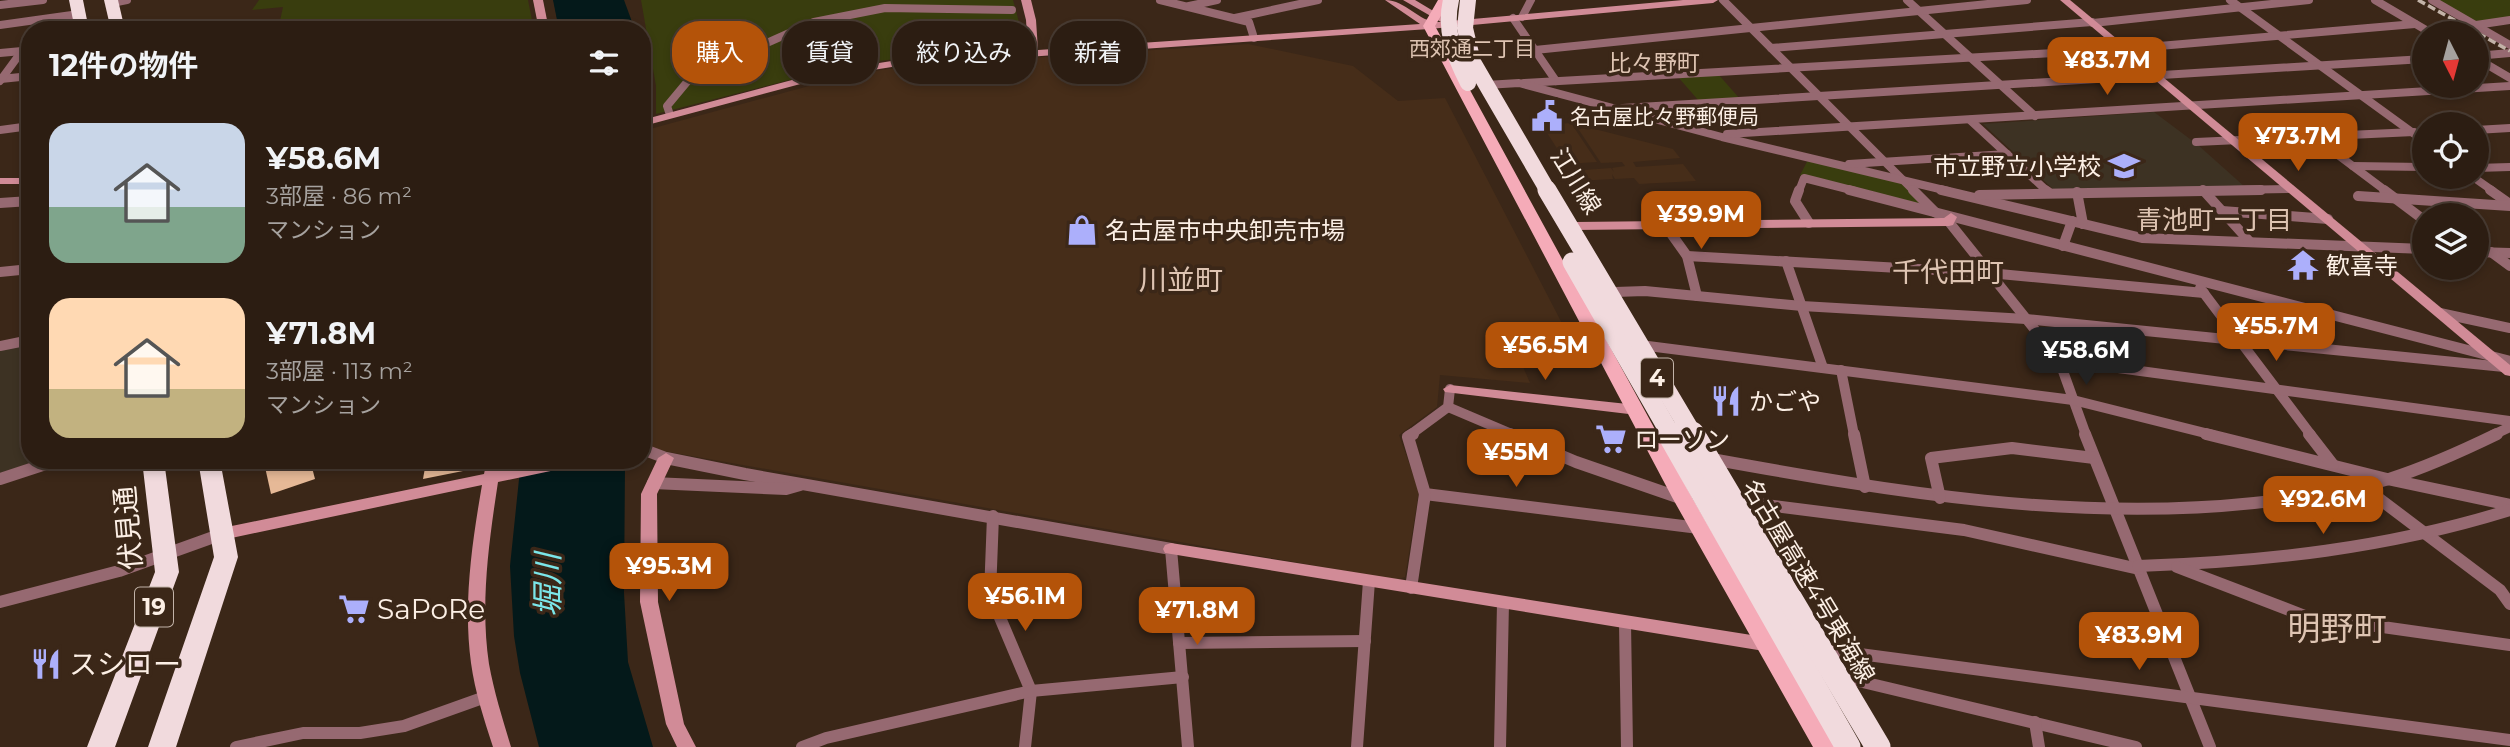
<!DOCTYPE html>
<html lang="ja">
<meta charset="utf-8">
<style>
body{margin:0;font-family:Montserrat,"Noto Sans JP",sans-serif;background:#382a20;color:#f1f3f6;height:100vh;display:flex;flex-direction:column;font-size:26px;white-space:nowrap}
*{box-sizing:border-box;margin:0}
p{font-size:23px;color:#a6a29f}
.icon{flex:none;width:38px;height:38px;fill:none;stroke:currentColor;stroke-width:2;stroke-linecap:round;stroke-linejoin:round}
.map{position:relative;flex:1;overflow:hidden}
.side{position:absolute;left:21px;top:21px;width:630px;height:448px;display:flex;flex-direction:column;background:#2c1d12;border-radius:28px;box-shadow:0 4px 10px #0003,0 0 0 2px #483b32}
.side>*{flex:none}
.guide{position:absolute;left:672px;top:21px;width:665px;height:63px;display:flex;gap:14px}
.needle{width:46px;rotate:174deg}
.tools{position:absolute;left:2412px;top:21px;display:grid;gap:14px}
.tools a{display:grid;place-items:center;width:77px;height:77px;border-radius:50%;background:#2c1d12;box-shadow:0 4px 10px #0003,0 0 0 2px #483b32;font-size:35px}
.price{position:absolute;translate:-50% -60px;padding:0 16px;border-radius:14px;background:#b45309;color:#fff;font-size:23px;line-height:46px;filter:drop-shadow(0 2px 4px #0008)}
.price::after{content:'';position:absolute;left:50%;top:42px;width:21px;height:16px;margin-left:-10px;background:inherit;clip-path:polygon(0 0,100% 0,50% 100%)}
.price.selected{background:#222;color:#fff}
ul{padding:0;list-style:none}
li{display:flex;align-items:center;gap:21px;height:175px;padding:0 28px}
li span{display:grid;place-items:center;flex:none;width:196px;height:140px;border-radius:21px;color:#555}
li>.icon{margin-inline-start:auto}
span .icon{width:84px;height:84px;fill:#fffc;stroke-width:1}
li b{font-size:30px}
h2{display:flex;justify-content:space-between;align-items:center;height:84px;padding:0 28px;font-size:30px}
.chip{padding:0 24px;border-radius:28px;background:#2c1d12;box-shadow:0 4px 10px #0003,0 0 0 2px #483b32;font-size:24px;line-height:63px}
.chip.selected{background:#b45309;color:#fff}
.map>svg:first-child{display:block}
.built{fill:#462d19}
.education{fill:#3d3223}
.green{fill:#393d0e}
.water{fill:#04191a}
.building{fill:#e6b997}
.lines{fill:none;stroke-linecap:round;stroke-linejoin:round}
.street-far2{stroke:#966971;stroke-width:8}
.street-far1{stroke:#966971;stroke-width:10}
.street{stroke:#966971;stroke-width:12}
.secondary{fill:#d18b97;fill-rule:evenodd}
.primary{fill:#f5abb8;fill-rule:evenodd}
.highway{fill:#f1dadd;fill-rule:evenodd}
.rail{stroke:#c3b3a8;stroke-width:3.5;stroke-dasharray:8 3.5;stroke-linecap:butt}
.highway-bridge-far2{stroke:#f1dadd;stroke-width:16}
.highway-bridge-far1{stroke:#f1dadd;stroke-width:19}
.highway-bridge{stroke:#f1dadd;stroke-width:25}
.labels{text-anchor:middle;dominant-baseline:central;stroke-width:7;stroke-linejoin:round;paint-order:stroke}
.far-neighbourhood-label{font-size:21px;fill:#dec4b2;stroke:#3b2718}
.far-poi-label{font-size:21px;fill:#fcefe5;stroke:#3b2718;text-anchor:start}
.far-quarter-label{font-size:23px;fill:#dec4b2;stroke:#3b2718}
.shield{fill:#3b2718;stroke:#c2b3a8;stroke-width:2}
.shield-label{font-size:23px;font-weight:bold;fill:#fcefe5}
.poi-label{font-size:24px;fill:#fcefe5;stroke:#3b2718;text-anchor:start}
.street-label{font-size:24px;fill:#fcefe5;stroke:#3b2718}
.neighbourhood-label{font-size:26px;fill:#dec4b2;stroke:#3b2718}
.quarter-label{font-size:28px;fill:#dec4b2;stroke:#3b2718}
.near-street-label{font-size:28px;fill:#fcefe5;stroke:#3b2718}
.near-poi-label{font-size:28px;fill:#fcefe5;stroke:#3b2718;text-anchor:start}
.near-water-label{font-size:32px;font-style:italic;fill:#7be6e9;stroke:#3b2718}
.near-quarter-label{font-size:33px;fill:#dec4b2;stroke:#3b2718}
</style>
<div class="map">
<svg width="2510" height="747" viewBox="0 0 2510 747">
<rect width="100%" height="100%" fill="#3b2718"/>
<g class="built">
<path d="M1248 44 1353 66 1398 101 1445 98 1566 331 1509 334 1530 383 1440 375 1437 407 1399 435 1419 491 1405 577 1396 580 652 449 650 129 853 74 917 65Z"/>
<path d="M1571 123 1597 162 1567 164 1542 125Z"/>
<path d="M1575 124 1673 149 1680 158 1633 162 1636 167 1683 164 1696 181 1639 184 1634 178 1615 179 1612 174 1613 179 1577 181 1571 171 1611 168 1614 172 1612 168 1625 166 1622 162 1601 163Z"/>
</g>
<g class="education">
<path d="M2154 112 2198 145 2245 187 2053 189 1983 124Z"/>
<path d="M30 343V460H40L0 473V350Z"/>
</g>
<g class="green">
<path d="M259 0H528L533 25 508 30H278L283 7 252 10Z"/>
<path d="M641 0H1013L1019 22 1020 45 852 64 656 114V86Z"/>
<path d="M2437 0H2510V19L2476 23Z"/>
<path d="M1718 74 1740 99 1699 101 1678 77Z"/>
<path d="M1808 160 1904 184 1922 202 1915 205 1800 175Z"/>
</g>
<g class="water">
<path d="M553 0H624L635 30H559Z"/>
<path d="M521 460H612V466L625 465 624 593 628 662 653 747H539L520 673 514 636 510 566Z"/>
</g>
<g class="building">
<path d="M294 460H310L315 479 271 494 265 467Z"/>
<path d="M436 460H484L483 467 423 479 426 462Z"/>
</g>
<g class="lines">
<g class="street-far2">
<path d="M1160 0 1249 22 1254 38"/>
<path d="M1723 0 1914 191"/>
<path d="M1907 0 2035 116"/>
<path d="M2230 0 2424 141"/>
<path d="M2375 0 2431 33"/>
<path d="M2432 0 2510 45"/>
<path d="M112 3 127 0"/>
<path d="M0 5 43 0"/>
<path d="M1189 6 1217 0"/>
<path d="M1522 17 1531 0"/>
<path d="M1235 18 1318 0"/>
<path d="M1513 18 1556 81"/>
<path d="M2093 23 2309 0"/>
<path d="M0 25 79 14"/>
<path d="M2476 25 2510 20"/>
<path d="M528 30 544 28"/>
<path d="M1771 48 2092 22"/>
<path d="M1535 50 2027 0"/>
<path d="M0 53 22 51"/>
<path d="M2476 56 2510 53"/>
<path d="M2476 58 2510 78"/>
<path d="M1 79 30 76"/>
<path d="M0 81 30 40"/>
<path d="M1524 83 2124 49 2415 24"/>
<path d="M1486 85 1519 83 1722 137 1948 191"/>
<path d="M1623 108 2424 59"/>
<path d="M669 112 667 106 692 76 814 22 885 8 1012 10"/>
<path d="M1970 120 2047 191"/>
<path d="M0 130 30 126"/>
<path d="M2476 130 2510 128"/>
<path d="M1727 134 2510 86"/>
<path d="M2314 137 2386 191"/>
<path d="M2196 142 2414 132"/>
<path d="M1849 164 2007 154"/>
<path d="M2353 166 2424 167"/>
<path d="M2476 168 2510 167"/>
<path d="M2473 177 2493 191"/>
<path d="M1799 191 1804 178 1855 191"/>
<path d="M2170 191 2291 189"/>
</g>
<g class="street-far1">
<path d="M1799 190 1795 201 1809 223"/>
<path d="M1849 190 2510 361"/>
<path d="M1913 190 1936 213"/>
<path d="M1941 190 2142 238 2424 249"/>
<path d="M2045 190 2048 192"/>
<path d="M2203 190 2250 242"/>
<path d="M2384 190 2424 220"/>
<path d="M2490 190 2510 204"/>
<path d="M2077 192 2083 224"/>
<path d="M1979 195 2261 190"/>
<path d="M2358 196 2510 206"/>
<path d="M0 203 30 201"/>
<path d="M2222 211 2328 219"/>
<path d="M1949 222 2059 360 2086 435"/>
<path d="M1665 225 1687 256 1697 296"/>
<path d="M2063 246 2072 221"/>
<path d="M2476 252 2510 253"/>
<path d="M2491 252 2510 266"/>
<path d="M1687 256 1989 273 2204 293"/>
<path d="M1786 261 1823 368"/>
<path d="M0 272 30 269"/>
<path d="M2200 288 2311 435"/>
<path d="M1615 292 1645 291 1802 306 2026 319 2504 367"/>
<path d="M2440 313 2510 328"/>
<path d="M0 346 30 340"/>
<path d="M1648 346 2073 400 2213 435"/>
<path d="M2059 360 2510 421"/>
<path d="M1841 370 1854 435"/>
<path d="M1448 407 1514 435"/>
<path d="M1410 435 1448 407 1450 389"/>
<path d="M2493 435 2510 427"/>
</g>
<g class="street">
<path d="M1413 434 1408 437 1425 494 1699 528"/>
<path d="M1510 434 1576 462 1683 499"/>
<path d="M1854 434 1865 487"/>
<path d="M2085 434 2210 747"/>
<path d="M2206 434 2387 479 2510 505"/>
<path d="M2309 434 2333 465"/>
<path d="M642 449 666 458 745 474 1171 549 1188 747"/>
<path d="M1717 460C1894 492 2074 522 2254 503 2299 498 2345 492 2389 479 2427 467 2462 451 2497 434"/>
<path d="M0 479 58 460"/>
<path d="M653 483 786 489 800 485"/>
<path d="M2361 485 2500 590 2510 604"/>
<path d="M1940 498 1931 458 2012 448 2094 458"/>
<path d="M1742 502 1964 530 2139 569"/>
<path d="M993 516 990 594 1031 691 1025 747"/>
<path d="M2138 566C2265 562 2388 548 2510 510"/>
<path d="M2177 567 2305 616 2510 645"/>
<path d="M1411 588 1425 494"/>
<path d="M0 602 119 571 222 534"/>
<path d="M1625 623 1627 747"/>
<path d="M1179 643 1365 641"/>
<path d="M1822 649 2510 740"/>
<path d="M1850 679 2136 747"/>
<path d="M2035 722 2039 747"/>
<path d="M236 747 303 733H360L404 726 488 696"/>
<path d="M802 747 826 738 1031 691 1183 677"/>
<path d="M1357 747 1369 581"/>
<path d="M1500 747 1503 603"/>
</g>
<g class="secondary">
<path d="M533 0H543L549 30H539Z"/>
<path d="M1021 0H1031L1036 20 1038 50 1420 24 1385 0C1407 0 1419 24 1441 22L1403 0H1415L1450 21 1683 0H1718L1713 3 1429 29 898 66 823 78 651 124C647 217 654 310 649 403L642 407V120L822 72 898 60 1028 51 1026 20Z"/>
<path d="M2060 0H2070L2510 365V376L2505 375Z"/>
<rect x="0" y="178" width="30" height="6"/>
<path d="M1951 213 1957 217 1953 225 1949 226 1575 230 1569 226 1575 222 1944 218Z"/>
<path d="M1450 385 1637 405 1644 410 1637 415 1445 392 1443 389Z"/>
<path d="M666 453 674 458 657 494 658 602 684 724 696 747H677L666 724 640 602 641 494 658 458Z"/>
<path d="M487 460H503L500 471 554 460H586L579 465 498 482C489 541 480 604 489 664 494 692 503 720 511 747H493C484 719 475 692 471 663 463 604 472 543 482 485L222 540 216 538 214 534 216 530 222 528 484 474Z"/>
<path d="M1171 543 1764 637 1770 639 1773 644 1770 649 1764 651 1165 553 1163 549 1165 545Z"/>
</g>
<path class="primary" d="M1438 0H1450L1435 26 1693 499 1837 747H1813L1673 499 1423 26Z"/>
<g class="highway">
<path d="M69 0H83L89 30H75Z"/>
<path d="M104 0H118L125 30H111Z"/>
<path d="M142 460H164L179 572 115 747H87L155 572Z"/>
<path d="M198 460H220L238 557 176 747H148L214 557Z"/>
</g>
<path class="rail" d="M2418 0 2510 51"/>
<g class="highway-bridge-far2">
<path d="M1451 0C1444 30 1454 56 1468 83"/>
<path d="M1468 0 1465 28 1473 62 1548 191"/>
</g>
<g class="highway-bridge-far1">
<path d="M1547 190 1693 435"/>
<path d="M1572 262 1671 435"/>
</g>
<g class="highway-bridge">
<path d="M1670 434 1848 747"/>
<path d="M1692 434 1878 747"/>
</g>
</g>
<defs>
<symbol id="civic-bare" viewBox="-9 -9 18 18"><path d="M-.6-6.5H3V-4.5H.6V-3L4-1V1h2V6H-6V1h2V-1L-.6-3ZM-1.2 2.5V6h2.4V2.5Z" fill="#acaffb" stroke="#3b2718" stroke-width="2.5" paint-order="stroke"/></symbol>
<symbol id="school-bare" viewBox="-9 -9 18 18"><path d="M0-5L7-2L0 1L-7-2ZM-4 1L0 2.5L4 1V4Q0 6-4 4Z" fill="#acaffb" stroke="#3b2718" stroke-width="2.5" paint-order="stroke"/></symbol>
<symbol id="shop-bare" viewBox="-9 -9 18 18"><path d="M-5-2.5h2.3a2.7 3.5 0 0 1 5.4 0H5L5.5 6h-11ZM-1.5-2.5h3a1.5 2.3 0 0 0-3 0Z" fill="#acaffb" stroke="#3b2718" stroke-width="2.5" paint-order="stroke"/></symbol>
<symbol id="temple-bare" viewBox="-9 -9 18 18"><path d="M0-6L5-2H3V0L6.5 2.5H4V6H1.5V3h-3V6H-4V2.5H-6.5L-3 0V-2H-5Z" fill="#acaffb" stroke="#3b2718" stroke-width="2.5" paint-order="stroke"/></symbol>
<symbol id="restaurant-bare" viewBox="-9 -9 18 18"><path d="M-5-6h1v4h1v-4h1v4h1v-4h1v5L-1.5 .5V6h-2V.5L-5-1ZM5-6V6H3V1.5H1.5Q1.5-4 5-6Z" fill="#acaffb" stroke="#3b2718" stroke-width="2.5" paint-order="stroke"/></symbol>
<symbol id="supermarket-bare" viewBox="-9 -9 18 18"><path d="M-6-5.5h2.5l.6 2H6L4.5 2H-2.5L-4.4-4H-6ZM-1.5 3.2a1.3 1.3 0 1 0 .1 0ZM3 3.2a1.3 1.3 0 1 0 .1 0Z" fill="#acaffb" stroke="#3b2718" stroke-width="2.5" paint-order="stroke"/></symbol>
</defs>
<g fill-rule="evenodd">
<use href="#civic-bare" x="1525" y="94" width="44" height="44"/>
<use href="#school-bare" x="2102" y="144" width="44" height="44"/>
<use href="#shop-bare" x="1060" y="208" width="44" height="44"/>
<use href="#temple-bare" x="2281" y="243" width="44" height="44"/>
<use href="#restaurant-bare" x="1704" y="379" width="44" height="44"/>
<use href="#supermarket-bare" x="1589" y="417" width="44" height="44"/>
<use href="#supermarket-bare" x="332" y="587" width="44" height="44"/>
<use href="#restaurant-bare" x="24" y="642" width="44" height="44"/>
</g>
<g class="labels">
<g class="far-neighbourhood-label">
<text x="1472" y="48">西郊通二丁目</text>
</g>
<g class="far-poi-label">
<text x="1570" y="116">名古屋比々野郵便局</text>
</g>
<g class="far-quarter-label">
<text x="1654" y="63">比々野町</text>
</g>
<g class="shield">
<rect x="1641" y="358.5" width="32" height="39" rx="5"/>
<rect x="135" y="587.5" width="38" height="39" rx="5"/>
</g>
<g class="shield-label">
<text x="1657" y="378">4</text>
<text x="154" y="607">19</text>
</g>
<g class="poi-label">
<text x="2101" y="166" text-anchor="end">市立野立小学校</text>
<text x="1105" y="230">名古屋市中央卸売市場</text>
<text x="2326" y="265">歓喜寺</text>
<text x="1749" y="401">かごや</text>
<text x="1634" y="439">ローソン</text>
</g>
<g class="street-label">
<text transform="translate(1576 181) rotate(58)">江川線</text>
<text transform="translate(1809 581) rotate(59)">名古屋高速4号東海線</text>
</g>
<g class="neighbourhood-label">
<text x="2214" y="220">青池町一丁目</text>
</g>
<g class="quarter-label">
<text x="1948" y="272">千代田町</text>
<text x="1181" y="280">川並町</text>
</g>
<g class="near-street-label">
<text transform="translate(128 528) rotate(-95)">伏見通</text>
</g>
<g class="near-poi-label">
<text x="377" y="609">SaPoRe</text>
<text x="69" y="664">スシロー</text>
</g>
<g class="near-water-label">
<text transform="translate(547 585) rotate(-90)">堀川</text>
</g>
<g class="near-quarter-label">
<text x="2337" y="628">明野町</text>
</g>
</g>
</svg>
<div class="tools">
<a><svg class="needle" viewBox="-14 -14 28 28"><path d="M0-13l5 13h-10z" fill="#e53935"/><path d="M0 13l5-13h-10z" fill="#a6a29f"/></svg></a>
<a><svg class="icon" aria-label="locate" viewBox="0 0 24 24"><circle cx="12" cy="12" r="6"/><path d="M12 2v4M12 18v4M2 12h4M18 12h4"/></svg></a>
<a><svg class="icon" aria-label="layers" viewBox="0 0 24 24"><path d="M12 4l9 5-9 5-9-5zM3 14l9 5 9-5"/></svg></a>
</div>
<b class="price" style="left:2107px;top:97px">¥83.7M</b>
<b class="price" style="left:2298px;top:173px">¥73.7M</b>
<b class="price" style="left:1701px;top:251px">¥39.9M</b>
<b class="price" style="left:2276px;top:363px">¥55.7M</b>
<b class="price" style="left:1545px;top:382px">¥56.5M</b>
<b class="price selected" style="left:2086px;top:387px">¥58.6M</b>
<b class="price" style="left:1516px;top:489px">¥55M</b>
<b class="price" style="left:2323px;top:536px">¥92.6M</b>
<b class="price" style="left:669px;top:603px">¥95.3M</b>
<b class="price" style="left:1025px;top:633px">¥56.1M</b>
<b class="price" style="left:1197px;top:647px">¥71.8M</b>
<b class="price" style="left:2139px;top:672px">¥83.9M</b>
<div class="guide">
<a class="chip selected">購入</a>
<a class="chip">賃貸</a>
<a class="chip">絞り込み</a>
<a class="chip">新着</a>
</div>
<section class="side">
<h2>12件の物件<svg class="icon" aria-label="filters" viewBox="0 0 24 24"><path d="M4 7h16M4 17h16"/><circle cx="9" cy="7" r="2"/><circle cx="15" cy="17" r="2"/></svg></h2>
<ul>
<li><span style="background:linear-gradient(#c9d6e8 60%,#7fa58c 0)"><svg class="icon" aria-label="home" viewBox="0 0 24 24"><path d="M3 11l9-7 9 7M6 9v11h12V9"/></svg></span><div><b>¥58.6M</b><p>3部屋 · 86 m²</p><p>マンション</p></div></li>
<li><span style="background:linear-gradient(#ffd9b3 65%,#c2b280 0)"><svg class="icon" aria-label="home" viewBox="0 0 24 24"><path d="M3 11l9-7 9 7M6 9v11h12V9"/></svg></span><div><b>¥71.8M</b><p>3部屋 · 113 m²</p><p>マンション</p></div></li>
</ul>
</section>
</div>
